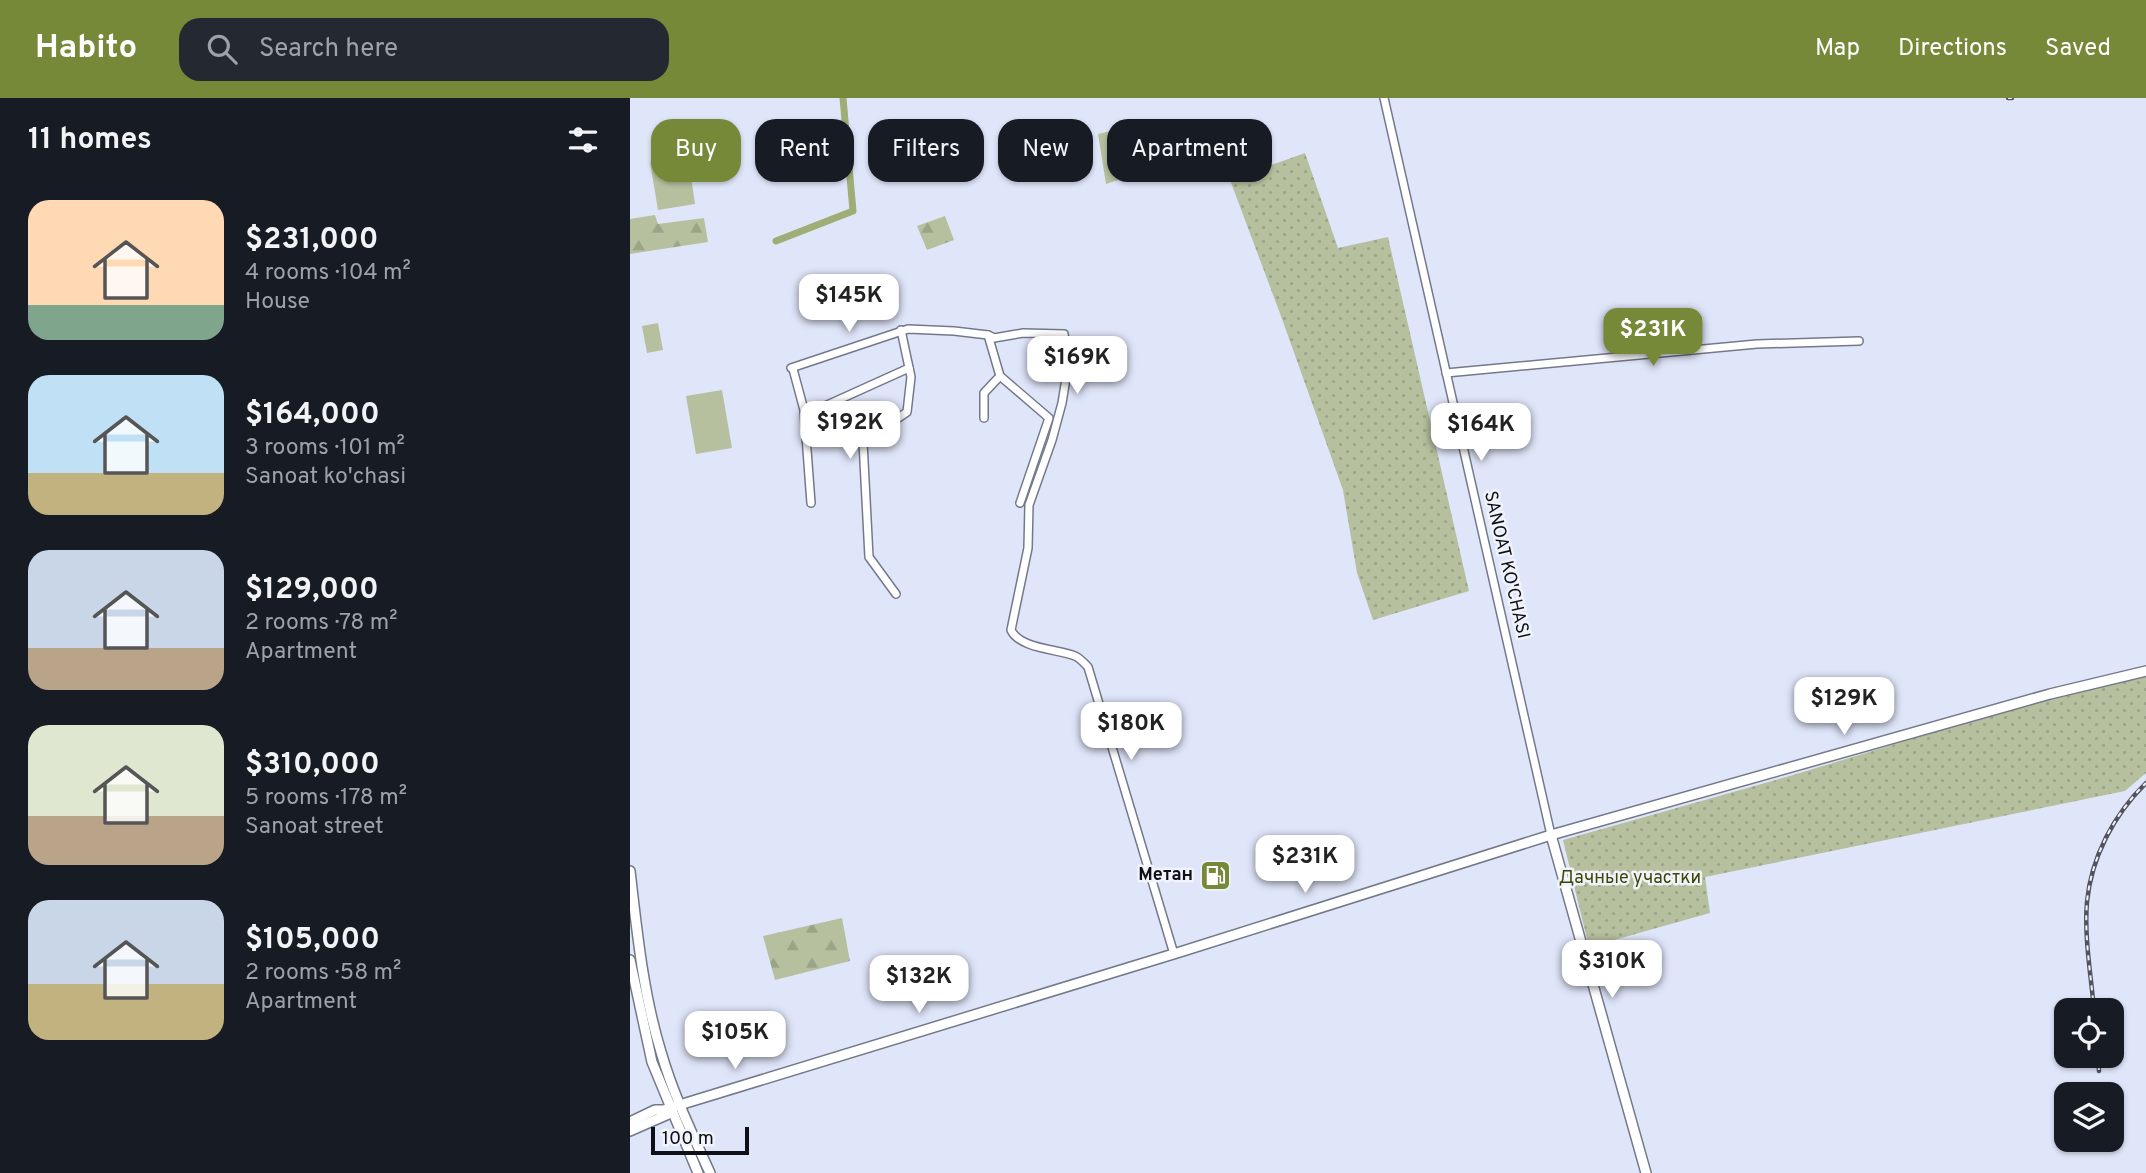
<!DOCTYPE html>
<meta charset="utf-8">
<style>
body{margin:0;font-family:Overpass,sans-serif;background:#242831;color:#f1f3f6;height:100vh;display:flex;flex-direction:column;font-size:26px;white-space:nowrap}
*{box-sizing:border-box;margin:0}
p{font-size:23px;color:#9ea1a6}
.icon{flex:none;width:38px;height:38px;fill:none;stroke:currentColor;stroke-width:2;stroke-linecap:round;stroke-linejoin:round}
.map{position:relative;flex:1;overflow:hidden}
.panel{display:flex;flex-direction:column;background:#171b24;width:630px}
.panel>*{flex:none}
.banner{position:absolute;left:21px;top:21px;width:665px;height:63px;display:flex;gap:14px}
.buttons{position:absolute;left:1424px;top:900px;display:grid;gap:14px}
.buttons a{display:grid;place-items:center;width:70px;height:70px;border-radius:14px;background:#171b24;box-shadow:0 2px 5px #0004;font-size:35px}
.scale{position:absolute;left:21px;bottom:18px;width:98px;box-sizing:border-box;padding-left:7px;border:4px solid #0f1017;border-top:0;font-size:19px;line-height:24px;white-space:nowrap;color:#0f1017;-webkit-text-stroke:5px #f1f3fb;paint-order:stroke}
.price{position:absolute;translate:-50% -60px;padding:0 16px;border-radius:14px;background:#fff;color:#222;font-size:23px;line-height:46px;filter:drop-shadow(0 2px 4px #0008)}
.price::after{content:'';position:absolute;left:50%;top:42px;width:21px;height:16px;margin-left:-10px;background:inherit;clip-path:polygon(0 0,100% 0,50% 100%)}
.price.active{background:#768939;color:#fff}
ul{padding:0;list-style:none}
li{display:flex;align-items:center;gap:21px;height:175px;padding:0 28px}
li span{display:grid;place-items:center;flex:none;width:196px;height:140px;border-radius:21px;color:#555}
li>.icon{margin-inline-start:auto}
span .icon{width:84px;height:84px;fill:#fffc;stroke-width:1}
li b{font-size:30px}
h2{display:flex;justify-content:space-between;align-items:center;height:84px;padding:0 28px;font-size:30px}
.pill{padding:0 24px;border-radius:21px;background:#171b24;box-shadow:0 2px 5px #0004;font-size:24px;line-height:63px}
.pill.active{background:#768939;color:#fff}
header{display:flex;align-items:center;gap:42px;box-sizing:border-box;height:98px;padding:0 35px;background:#768939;color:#fff}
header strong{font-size:33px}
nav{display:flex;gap:38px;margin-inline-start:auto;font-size:24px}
.search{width:490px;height:63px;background:#242831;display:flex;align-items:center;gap:18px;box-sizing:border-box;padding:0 24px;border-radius:21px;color:#9ea1a6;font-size:26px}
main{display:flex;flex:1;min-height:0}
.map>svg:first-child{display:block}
.grass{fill:#b6c09e}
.forest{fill:url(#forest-firs)}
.park{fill:url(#park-dots)}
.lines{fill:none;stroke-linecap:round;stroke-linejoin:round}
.canal{stroke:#9fae77;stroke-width:7}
.minor-casing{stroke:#74798a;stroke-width:10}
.major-casing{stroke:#74798a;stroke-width:12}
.minor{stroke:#fff;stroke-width:7}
.major{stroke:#fff;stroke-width:9}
.rail-casing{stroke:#51535f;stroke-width:4.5}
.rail{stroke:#f1f3fb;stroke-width:2;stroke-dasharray:5;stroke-linecap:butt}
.labels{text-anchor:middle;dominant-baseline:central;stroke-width:5;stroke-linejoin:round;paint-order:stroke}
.street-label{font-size:18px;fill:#0f1017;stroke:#f1f3fb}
.poi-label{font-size:18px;font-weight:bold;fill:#0f1017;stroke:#f1f3fb;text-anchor:end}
.park-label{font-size:18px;fill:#3b4707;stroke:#f1f3fb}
</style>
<header>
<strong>Habito</strong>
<div class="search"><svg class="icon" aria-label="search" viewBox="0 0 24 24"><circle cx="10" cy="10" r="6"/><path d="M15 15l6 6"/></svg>Search here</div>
<nav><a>Map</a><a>Directions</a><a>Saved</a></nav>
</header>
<main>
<section class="panel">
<h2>11 homes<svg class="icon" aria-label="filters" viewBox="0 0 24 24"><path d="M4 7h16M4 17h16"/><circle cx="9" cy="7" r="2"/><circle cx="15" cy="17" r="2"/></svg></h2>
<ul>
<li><span style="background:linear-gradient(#ffd9b3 75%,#7fa58c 0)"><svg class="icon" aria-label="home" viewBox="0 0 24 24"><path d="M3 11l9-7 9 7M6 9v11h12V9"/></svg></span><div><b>$231,000</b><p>4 rooms · 104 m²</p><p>House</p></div></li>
<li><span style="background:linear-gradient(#bfe0f5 70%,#c2b280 0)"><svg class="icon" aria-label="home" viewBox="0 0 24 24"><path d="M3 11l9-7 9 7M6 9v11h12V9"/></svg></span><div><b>$164,000</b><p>3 rooms · 101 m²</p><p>Sanoat ko'chasi</p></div></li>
<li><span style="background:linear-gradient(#c9d6e8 70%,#b9a48a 0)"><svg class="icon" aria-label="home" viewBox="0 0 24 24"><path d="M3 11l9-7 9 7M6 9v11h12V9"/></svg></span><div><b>$129,000</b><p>2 rooms · 78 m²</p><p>Apartment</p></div></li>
<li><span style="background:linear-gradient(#dfe7d0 65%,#b9a48a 0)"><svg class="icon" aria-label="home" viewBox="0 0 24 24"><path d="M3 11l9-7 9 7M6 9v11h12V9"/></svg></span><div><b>$310,000</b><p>5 rooms · 178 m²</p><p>Sanoat street</p></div></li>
<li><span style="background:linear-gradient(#c9d6e8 60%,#c2b280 0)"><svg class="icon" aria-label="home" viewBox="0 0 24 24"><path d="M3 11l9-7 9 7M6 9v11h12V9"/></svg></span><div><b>$105,000</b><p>2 rooms · 58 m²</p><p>Apartment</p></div></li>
</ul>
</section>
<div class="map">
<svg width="1516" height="1075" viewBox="0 0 1516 1075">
<defs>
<pattern id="forest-firs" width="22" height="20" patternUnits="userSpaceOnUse" patternTransform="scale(1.75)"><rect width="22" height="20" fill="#b6c09e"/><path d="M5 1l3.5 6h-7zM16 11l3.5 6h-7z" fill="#9ba487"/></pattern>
<pattern id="park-dots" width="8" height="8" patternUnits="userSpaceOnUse" patternTransform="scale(1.75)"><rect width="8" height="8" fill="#b6c09e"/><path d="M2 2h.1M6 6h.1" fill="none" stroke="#9ba487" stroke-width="1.8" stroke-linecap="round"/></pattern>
</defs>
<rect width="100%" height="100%" fill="#e0e6fa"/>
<g class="grass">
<path d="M498 29 509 75 476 86 468 36Z"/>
<path d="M58 58 65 106 28 112 20 64Z"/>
<path d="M28 225 33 252 17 255 12 228Z"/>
<path d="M92 292 102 350 66 356 56 298Z"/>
</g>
<g class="forest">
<path d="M25 117 28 126 74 120 78 144 0 156V121Z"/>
<path d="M315 118 324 142 297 152 287 128Z"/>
<path d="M212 820 220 863 145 882 133 838Z"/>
</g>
<g class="park">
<path d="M675 55 708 150 758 139 839 493 743 522 727 475 713 392 651 218 600 82Z"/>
<path d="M1516 573V675L1495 693 1075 779 1080 815 959 849 933 742 1163 677 1487 579Z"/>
</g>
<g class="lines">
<path class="canal" d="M146 143 223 113 213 0"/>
<defs>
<g id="minor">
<path d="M754 0 921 737"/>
<path d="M358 237 370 278 419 320 390 405"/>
<path d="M161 270 278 231 324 233 358 237 364 240 393 235 434 236 439 262 432 305 422 342 399 407 398 450 381 532C390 551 428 551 445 558 450 560 454 565 458 569L544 856"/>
<path d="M163 271 174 312 181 405"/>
<path d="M816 275 1127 246 1229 243"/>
<path d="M175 317 279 270"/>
<path d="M354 320V295L370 278"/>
<path d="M266 496 239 459 233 344 277 314 281 279 271 232"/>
</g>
<g id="major">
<path d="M921 737 1016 1075"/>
<path d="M0 773C7 833 13 896 31 954 43 996 62 1035 80 1075"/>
<path d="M0 862 22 964 68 1075"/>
<path d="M0 1024 25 1012H33L550 854 921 737 1420 596 1516 573"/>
<path d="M0 1033 41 1015"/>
</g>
</defs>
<use href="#minor" class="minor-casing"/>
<use href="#major" class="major-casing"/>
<use href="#minor" class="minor"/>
<use href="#major" class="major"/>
<defs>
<g id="rail">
<path d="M1378 0H1382"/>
<path d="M1464 912C1461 877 1454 839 1457 804 1461 760 1484 716 1516 685"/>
<path d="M1468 957 1469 973"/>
</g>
</defs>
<use href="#rail" class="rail-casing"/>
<use href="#rail" class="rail"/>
</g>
<defs>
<symbol id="fuel-square" viewBox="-11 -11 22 22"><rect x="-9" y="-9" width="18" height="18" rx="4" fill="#768939" stroke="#f1f3fb"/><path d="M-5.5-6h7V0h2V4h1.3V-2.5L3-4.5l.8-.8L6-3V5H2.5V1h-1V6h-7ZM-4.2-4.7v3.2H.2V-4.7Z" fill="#fff"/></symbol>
</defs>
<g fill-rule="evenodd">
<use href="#fuel-square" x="568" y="760" width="35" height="35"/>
</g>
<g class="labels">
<g class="street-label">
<text transform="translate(876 467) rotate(77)">SANOAT KO'CHASI</text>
</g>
<g class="poi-label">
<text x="563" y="777">Метан</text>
</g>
<g class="park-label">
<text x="1000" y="780">Дачные участки</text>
</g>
</g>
</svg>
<div class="buttons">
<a><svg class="icon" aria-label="locate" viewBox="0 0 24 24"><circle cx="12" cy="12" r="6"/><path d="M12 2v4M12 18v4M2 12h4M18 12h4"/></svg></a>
<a><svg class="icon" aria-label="layers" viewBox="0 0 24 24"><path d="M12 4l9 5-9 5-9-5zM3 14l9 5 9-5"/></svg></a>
</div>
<div class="scale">100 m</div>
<b class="price" style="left:219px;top:236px">$145K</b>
<b class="price active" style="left:1023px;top:270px">$231K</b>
<b class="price" style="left:447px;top:298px">$169K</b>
<b class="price" style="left:220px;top:363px">$192K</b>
<b class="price" style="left:851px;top:365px">$164K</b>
<b class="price" style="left:1214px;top:639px">$129K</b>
<b class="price" style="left:501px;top:664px">$180K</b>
<b class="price" style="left:675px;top:797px">$231K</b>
<b class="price" style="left:982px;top:902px">$310K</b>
<b class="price" style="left:289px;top:917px">$132K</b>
<b class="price" style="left:105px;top:973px">$105K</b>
<div class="banner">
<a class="pill active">Buy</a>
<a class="pill">Rent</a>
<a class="pill">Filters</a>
<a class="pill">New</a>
<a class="pill">Apartment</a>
</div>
</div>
</main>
